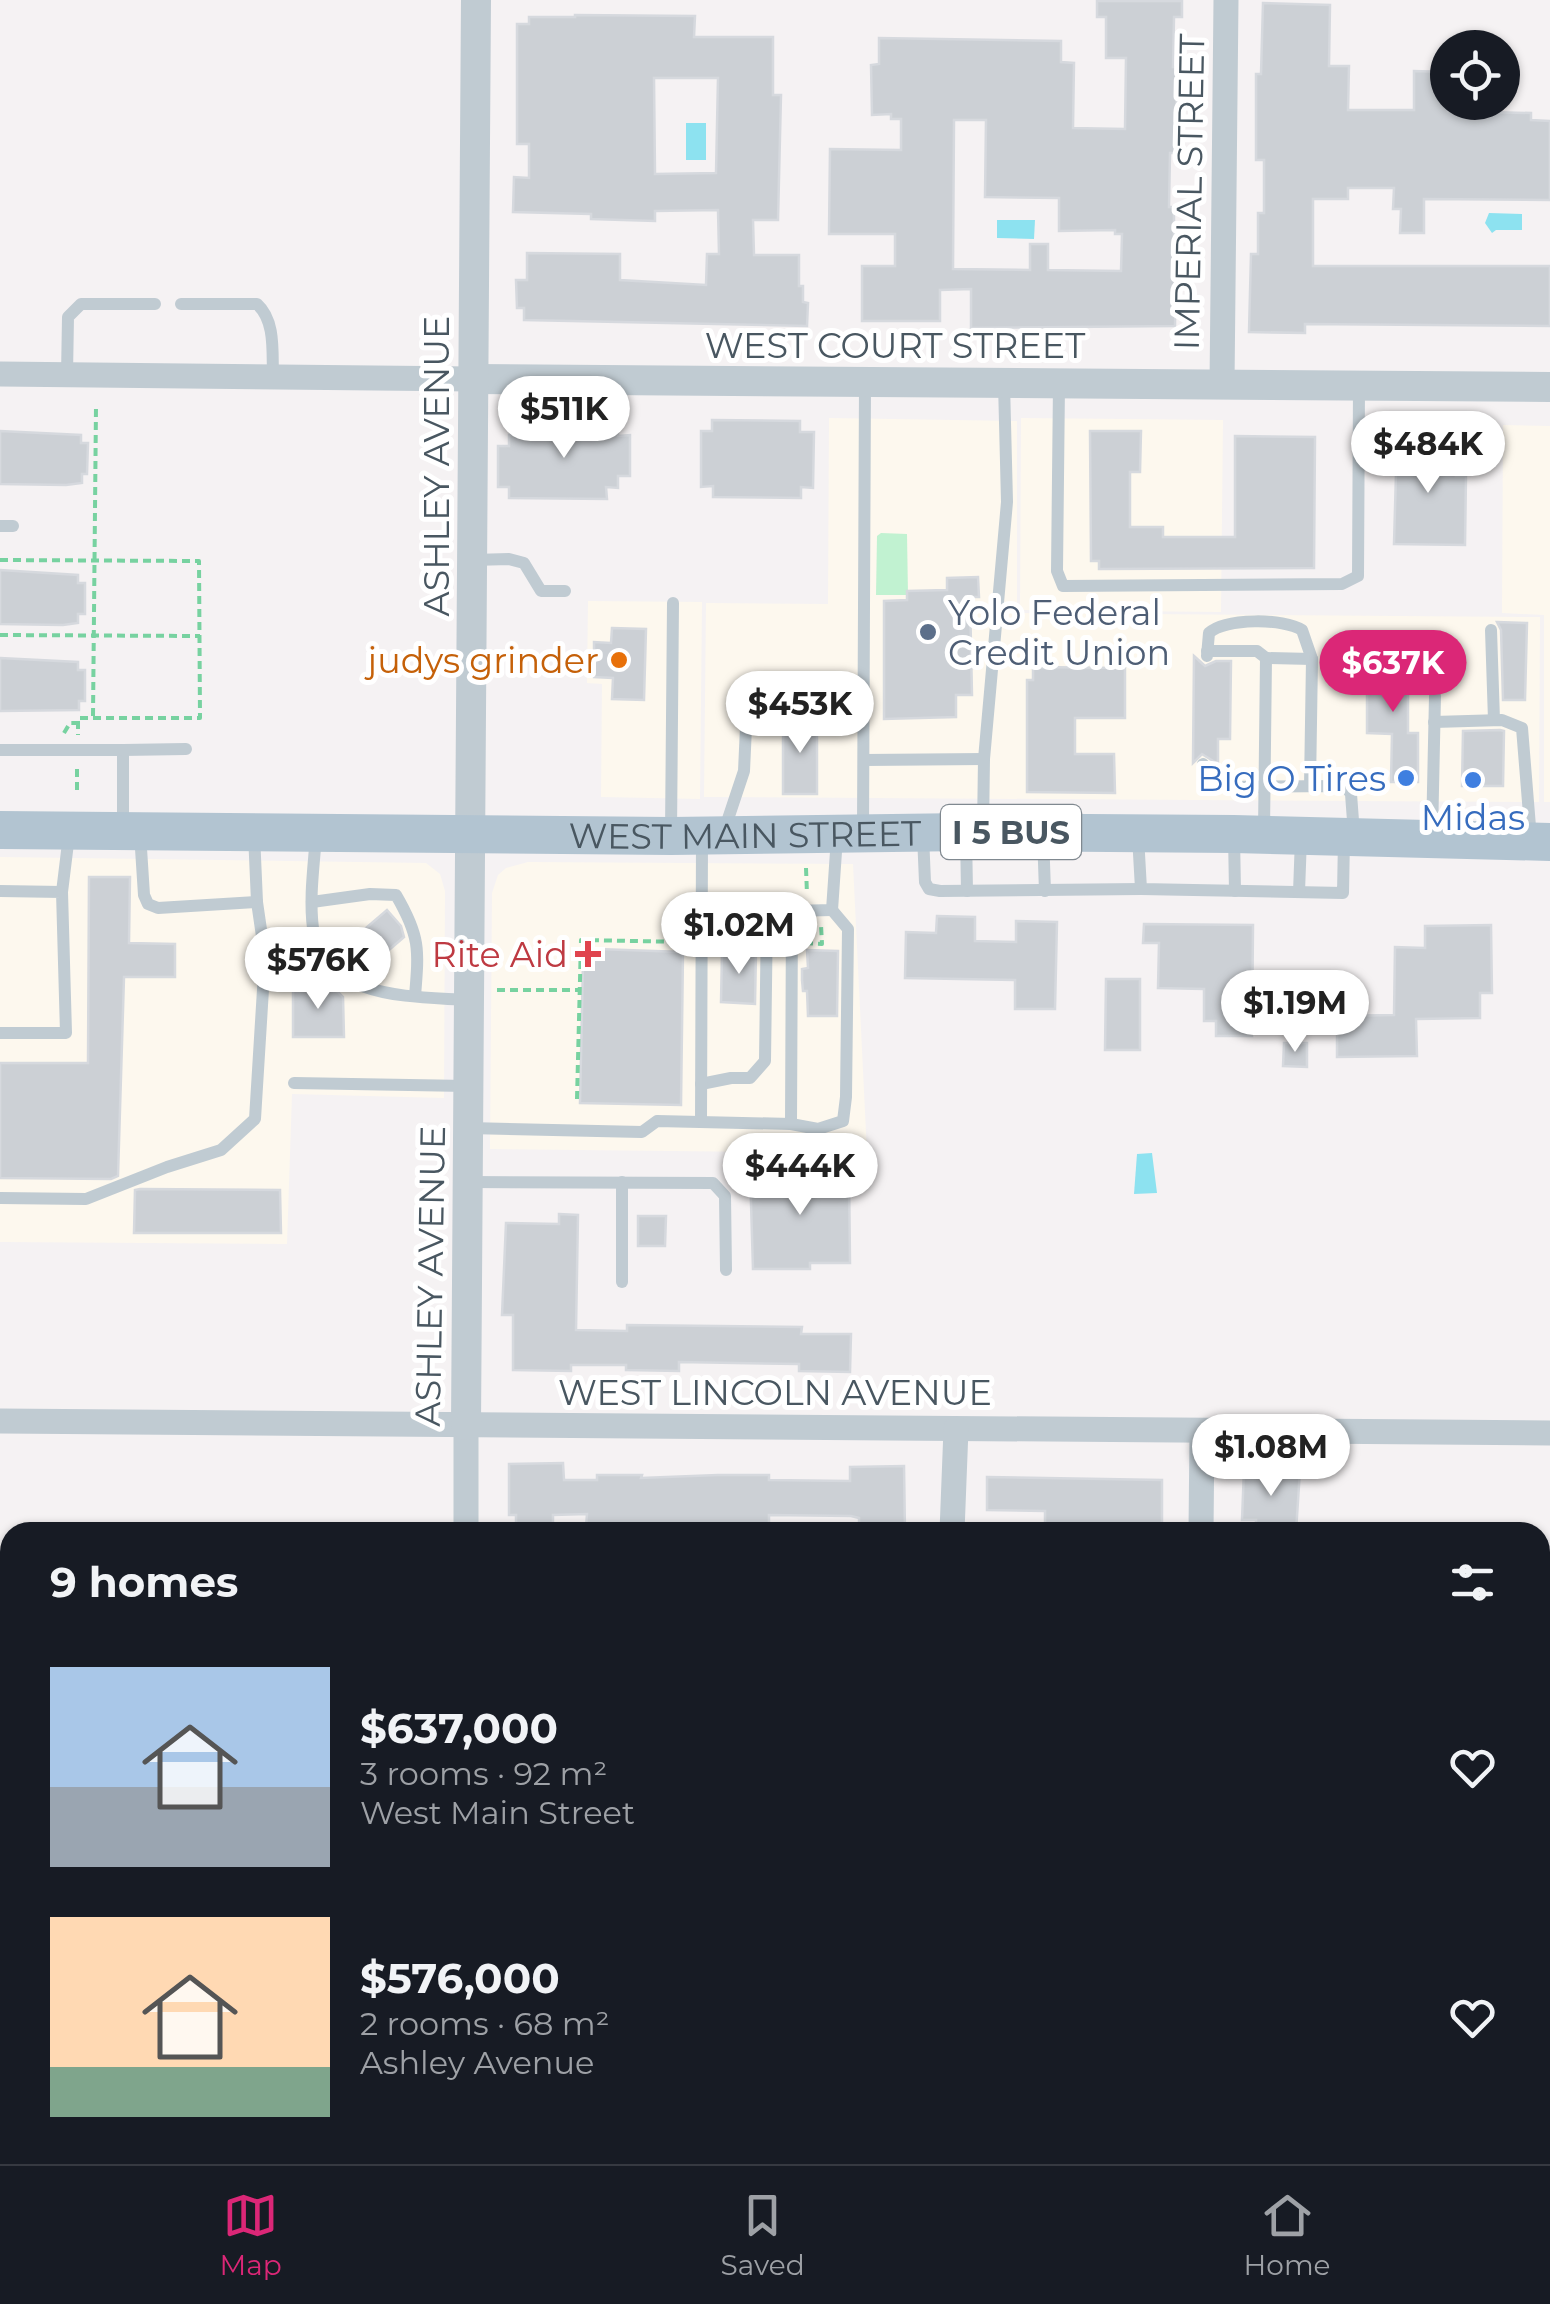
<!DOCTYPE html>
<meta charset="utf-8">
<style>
body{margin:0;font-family:Montserrat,sans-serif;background:#20242c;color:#f1f3f6;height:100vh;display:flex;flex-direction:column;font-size:38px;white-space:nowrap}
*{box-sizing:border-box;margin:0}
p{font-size:32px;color:#9ea1a6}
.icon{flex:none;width:55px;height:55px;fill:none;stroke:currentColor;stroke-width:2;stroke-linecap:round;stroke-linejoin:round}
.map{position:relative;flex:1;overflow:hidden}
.side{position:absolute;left:0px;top:1522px;width:1550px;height:642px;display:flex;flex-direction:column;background:#171b24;border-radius:30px 30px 0 0;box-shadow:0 2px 8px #0004}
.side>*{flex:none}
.fabs{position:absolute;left:1430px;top:30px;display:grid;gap:20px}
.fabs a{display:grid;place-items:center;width:90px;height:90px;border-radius:50%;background:#171b24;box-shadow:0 2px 8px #0004;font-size:50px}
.price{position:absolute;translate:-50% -85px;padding:0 22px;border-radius:35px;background:#fff;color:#222;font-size:32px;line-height:65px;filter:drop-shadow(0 2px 5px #0008)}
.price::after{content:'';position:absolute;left:50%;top:60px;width:30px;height:22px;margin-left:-15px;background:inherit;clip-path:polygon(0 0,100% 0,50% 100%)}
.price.selected{background:#db2777;color:#fff}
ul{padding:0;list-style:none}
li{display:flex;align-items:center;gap:30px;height:250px;padding:0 50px}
li span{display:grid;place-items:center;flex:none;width:280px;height:200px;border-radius:0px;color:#555}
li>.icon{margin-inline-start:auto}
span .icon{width:120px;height:120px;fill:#fffc;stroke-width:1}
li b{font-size:42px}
h2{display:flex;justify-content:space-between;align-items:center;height:120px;padding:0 50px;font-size:42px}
.dock{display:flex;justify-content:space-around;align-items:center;height:140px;border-top:2px solid #363941;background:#171b24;font-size:28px;color:#9ea1a6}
.dock a{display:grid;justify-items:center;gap:5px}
.dock .selected{color:#db2777}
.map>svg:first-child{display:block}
.commercial{fill:#fdf8ee}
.green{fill:#c1f2d1}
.water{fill:#8de2f0}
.building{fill:#ccd0d5;stroke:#d6d9de;stroke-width:2.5;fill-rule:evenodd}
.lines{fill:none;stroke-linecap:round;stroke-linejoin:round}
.path{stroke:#77d2a0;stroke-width:4;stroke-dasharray:8 5;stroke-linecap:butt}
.service{stroke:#c0cbd2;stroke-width:12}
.minor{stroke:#c0cbd2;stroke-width:25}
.tertiary{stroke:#c0cbd2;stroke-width:30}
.primary{stroke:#b2c4d1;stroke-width:38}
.service-dot{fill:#5c6f8a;stroke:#fff;stroke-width:4}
.food-dot{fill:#e8710a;stroke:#fff;stroke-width:4}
.shop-dot{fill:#3f7fe0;stroke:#fff;stroke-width:4}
.health-dot{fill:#e0444e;stroke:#fff;stroke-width:4}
.labels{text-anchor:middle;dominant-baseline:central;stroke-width:10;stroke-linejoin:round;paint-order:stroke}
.shield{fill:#fff;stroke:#808990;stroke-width:2.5}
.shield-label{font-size:32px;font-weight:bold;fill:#495761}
.street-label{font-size:35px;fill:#495761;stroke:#fff}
.service-label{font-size:35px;fill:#4e5e75;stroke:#fff;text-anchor:start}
.food-label{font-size:35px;fill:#c56008;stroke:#fff;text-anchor:end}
.shop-label{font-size:35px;fill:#366cbe;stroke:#fff;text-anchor:end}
.health-label{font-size:35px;fill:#be3a42;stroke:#fff;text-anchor:end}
</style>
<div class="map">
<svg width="1550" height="2164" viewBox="0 0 1550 2164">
<rect width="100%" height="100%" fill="#f5f2f3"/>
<g class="commercial">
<path d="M829 418 1017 421V613L1540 617 1539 802 704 797 706 603 828 604Z"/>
<path d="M1021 418 1223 420 1221 612 1020 610Z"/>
<path d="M1503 425 1550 426V802H1544V615L1502 613Z"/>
<path d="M588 601 702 602 700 799 601 797 602 684 587 683Z"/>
<path d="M0 857 426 863 440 874 445 891 444 1098 292 1094 287 1244 0 1242Z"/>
<path d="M528 862 853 864 867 1153 490 1149 492 893 498 875 506 868Z"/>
<rect x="1540" y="1668" width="10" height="173"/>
</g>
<path class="green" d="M881 533 907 534 908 595H876L877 536Z"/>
<g class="water">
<rect x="686" y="123" width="20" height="37"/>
<path d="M1489 213 1522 214V230H1496L1492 233 1485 223Z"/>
<path d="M997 220H1035L1034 239 997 238Z"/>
<path d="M1152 1153 1157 1193 1134 1194 1137 1154Z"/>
</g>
<g class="building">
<path d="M1097 1H1182V17H1174L1173 67H1177L1176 153H1170L1169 207H1174V248H1176L1175 326 971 328V289L940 290V321H862V266H895V234H829L830 149 901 150V119H891V114L872 115 871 65 879 64V38L1061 41V62L1074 63 1073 128 1125 129 1126 58H1106V17H1097ZM954 120H986L985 197 1059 198V231L1115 230V234H1122L1121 271 1048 270V244H1030V270L953 269Z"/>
<path d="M1263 3 1330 5 1329 66H1349L1348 110H1414V71L1448 72V111L1531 113V120L1550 121V200L1424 199V233H1400L1401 209H1393L1394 188H1348V199H1313V266H1550V326L1305 324V333L1249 332 1251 254H1258V213H1264V160H1256V74H1261Z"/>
<path d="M575 15 695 16 694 37H773V95H781L778 220H753L754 255H799V286H803V302L808 303 807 326 524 320V308H517L516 280H527V253L620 254V280L706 285 707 254H719L718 210 655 211V221L591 219V214L513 212 514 177 529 178V144H517V24H529V17H575ZM654 78H718L716 173 655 174Z"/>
<path d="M712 420 800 421V432H814L813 488 801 487V498L713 497V486L701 487V431H712Z"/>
<path d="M521 423 618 424V436L630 435V476H618V488L606 487 607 499 509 498V487H498V446H509V435H521Z"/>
<path d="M0 431 81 435V443H88L87 474H82V483L66 485 0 484Z"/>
<path d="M1090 431H1141L1140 472H1130V527H1163V537H1235V436L1315 437 1314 568 1099 569V561H1091Z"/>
<path d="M1397 438 1439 439 1438 457H1456V476H1466L1465 545 1394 544Z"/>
<path d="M0 570 78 575V583H85V614H78V623L63 625 0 624Z"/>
<path d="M978 577 979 597H970L972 695H956V717L884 719V601L907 600V591L947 590V578Z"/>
<path d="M1497 622 1527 623 1525 700H1503L1501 630Z"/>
<path d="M612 628 646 629 644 700 612 699 613 678 594 677V642L611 643Z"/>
<path d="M1194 656 1205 666 1216 661H1231L1230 739H1218V764L1202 754 1193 763Z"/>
<path d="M0 658 78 662V670H85V701H79V710L0 711Z"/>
<path d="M1367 659H1408V733H1418V782H1391L1392 734 1367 733Z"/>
<path d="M1033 667 1125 668V718H1075V754H1114L1115 793 1027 792V680H1033Z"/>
<rect x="783" y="718" width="34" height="76"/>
<path d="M1500 730 1504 731 1503 786H1462L1463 731Z"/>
<path d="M89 877H130L129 943 175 944V977H124L118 1176 111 1179 0 1178V1063H88Z"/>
<path d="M387 910 401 926 404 937 368 968 346 945Z"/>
<path d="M937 916 975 917V941L1016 942V921L1057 922 1055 1009H1015V980L905 978 906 932 936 933Z"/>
<path d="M1144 924 1253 925 1252 1036H1216V1021H1204V989L1158 988 1159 943H1143Z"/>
<path d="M1491 925 1492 993H1480V1018L1416 1019 1417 1056 1337 1057V1016L1394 1015 1395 947 1425 948V926Z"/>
<path d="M597 949 683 952 681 1105 580 1103 583 962 590 951Z"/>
<path d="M807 950 838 951 837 1016H808L807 991H803L802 980V969L808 968Z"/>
<path d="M722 951 756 952 755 1004 721 1002Z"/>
<path d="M1106 979H1140V1050H1105Z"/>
<path d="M293 985 332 986 343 997 344 1037H293Z"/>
<path d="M1284 1043H1307V1067L1283 1066Z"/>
<path d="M849 1169 850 1263H810V1269H753L750 1170Z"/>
<path d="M140 1189 280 1190 281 1233H134L135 1190Z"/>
<path d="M559 1214 578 1215 576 1330 627 1331V1325L802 1327 801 1334H851L850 1372 799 1371V1364L679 1362V1371L626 1370V1365H571V1371L513 1370V1315H502L506 1223 559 1224Z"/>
<path d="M638 1216H666L665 1246H638Z"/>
<path d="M563 1463 564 1480H597V1475H642L641 1478 718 1475H769V1480L850 1481V1467L904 1466 905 1532H859V1518L851 1516 769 1515V1530H654L586 1527 587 1514 553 1515V1532H516V1515H509V1464Z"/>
<path d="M1244 1469 1300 1470 1296 1532H1256V1520H1242Z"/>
<path d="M987 1477 1162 1480V1532H1045V1511L987 1510Z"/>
</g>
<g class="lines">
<g class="path">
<path d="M0 560 199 561 200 718H78V735"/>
<path d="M0 635 200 636"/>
<path d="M93 716 96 406"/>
<path d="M64 733 70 723H78"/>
<path d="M77 790V765"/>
<path d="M806 868 807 894"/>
<path d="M715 942 751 943"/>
<path d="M805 943 822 944 821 925"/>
<path d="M497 990H580"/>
<path d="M577 1099 581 940 686 942"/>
</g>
<g class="service">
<path d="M181 304H257C276 321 272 353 273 377"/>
<path d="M67 375 68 317 81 304H155"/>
<path d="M1059 384 1057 571 1063 586 1342 584 1358 576 1359 386"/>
<path d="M0 526H13"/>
<path d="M473 560 509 559 524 563 541 591H565"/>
<path d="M1491 630 1494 720"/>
<path d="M1207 651H1257L1266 658 1264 831"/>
<path d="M1207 656 1209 633C1225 618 1284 618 1302 630L1312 659 1310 786"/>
<path d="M1266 658 1312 659"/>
<path d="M1434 722 1502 720 1522 728 1531 839"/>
<path d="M0 750H123V829"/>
<path d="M123 750 186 749"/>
<path d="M864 760 984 759"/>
<path d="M1203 764 1207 782 1222 787 1345 786 1351 794 1354 834"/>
<path d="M725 828 744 771 747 705"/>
<path d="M863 829 865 384"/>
<path d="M983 829 984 759 1007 502 1004 383"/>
<path d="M140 833 144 895 148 904 158 908 257 902"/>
<path d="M671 833 673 603"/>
<path d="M966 834 967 891"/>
<path d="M316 835C314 865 309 898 313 928 325 1000 410 996 467 1000"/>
<path d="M923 835 925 882 929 889 940 891 1141 889"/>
<path d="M1043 835 1045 891"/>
<path d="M1138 836 1141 889 1343 893 1344 839"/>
<path d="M1234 836 1235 891"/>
<path d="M1432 836 1435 696"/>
<path d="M0 891 62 892 66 1033H0"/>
<path d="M62 892 69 835"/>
<path d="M1299 892 1301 838"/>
<path d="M312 902 370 894 396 895C420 936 419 949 415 996"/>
<path d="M294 1083 467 1086"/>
<path d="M701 1084 731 1078H750L765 1061 767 911"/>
<path d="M701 1122 702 840"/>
<path d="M791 1124 818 1129 843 1121 846 1097 848 929 832 910"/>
<path d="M469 1128 642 1132 657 1121 791 1124 792 911 832 910 837 837"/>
<path d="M469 1182 713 1183 725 1196 726 1270"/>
<path d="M0 1198 86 1199 167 1167 221 1150 255 1119 265 957 257 902 254 834"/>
<path d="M622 1282V1182"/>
</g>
<g class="minor">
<path d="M0 374 472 379"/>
<path d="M1222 385 1226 0"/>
<path d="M0 1421 1550 1433"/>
<path d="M466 1532V1425"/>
<path d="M952 1532 956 1429"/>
<path d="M1201 1532 1202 1431"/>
<path d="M0 1940H10"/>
<path d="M1105 2155 1550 2164"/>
<path d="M465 2164 466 2155"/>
<path d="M711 2164V2155"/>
<path d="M968 2164 969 2155"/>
</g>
<g class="tertiary">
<path d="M472 379 1550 387"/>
<path d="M466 1425 476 0"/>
</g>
<path class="primary" id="s1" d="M0 830 671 836 966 832 1234 834 1550 842"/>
</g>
<circle class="service-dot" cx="928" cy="632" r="10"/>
<circle class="food-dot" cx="619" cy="660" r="10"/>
<g class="shop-dot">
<circle cx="1406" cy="778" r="10"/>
<circle cx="1473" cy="780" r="10"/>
</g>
<path class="health-dot" d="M583 939h10v10h10v10h-10v10h-10v-10h-10v-10h10z"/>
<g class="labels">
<rect class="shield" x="941" y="805" width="140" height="54" rx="8"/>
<g class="shield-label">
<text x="1011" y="832">I 5 BUS</text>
</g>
<g class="street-label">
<text transform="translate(1189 192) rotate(-89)">IMPERIAL STREET</text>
<text x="895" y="345">WEST COURT STREET</text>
<text transform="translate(436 466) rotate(-90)">ASHLEY AVENUE</text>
<text stroke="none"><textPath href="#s1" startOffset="745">WEST MAIN STREET</textPath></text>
<text transform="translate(430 1276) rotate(-89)">ASHLEY AVENUE</text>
<text x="775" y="1392">WEST LINCOLN AVENUE</text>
</g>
<g class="service-label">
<text x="948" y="612">Yolo Federal<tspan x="948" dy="40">Credit Union</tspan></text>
</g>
<g class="food-label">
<text x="599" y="660">judys grinder</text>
</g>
<g class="shop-label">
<text x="1386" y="778">Big O Tires</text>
<text x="1473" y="817" text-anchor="middle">Midas</text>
</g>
<g class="health-label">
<text x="568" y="954">Rite Aid</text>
</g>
</g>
</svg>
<div class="fabs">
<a><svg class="icon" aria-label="locate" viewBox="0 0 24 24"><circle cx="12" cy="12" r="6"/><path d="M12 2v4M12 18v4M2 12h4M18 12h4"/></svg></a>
</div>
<b class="price" style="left:564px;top:461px">$511K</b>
<b class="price" style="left:1428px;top:496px">$484K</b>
<b class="price selected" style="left:1393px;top:715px">$637K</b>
<b class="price" style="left:800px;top:756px">$453K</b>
<b class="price" style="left:739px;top:977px">$1.02M</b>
<b class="price" style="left:318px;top:1012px">$576K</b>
<b class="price" style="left:1295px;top:1055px">$1.19M</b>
<b class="price" style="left:800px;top:1218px">$444K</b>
<b class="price" style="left:1271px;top:1499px">$1.08M</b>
<section class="side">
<h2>9 homes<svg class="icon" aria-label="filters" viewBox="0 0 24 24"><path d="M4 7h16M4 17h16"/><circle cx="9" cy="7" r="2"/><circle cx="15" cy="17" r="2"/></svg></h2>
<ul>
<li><span style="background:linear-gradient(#a9c7e8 60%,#9aa5b1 0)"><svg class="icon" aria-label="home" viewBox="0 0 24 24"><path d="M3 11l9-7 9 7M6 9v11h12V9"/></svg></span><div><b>$637,000</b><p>3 rooms · 92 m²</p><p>West Main Street</p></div><svg class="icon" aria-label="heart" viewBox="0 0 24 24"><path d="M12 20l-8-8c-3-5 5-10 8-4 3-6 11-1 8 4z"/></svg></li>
<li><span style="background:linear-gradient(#ffd9b3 75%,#7fa58c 0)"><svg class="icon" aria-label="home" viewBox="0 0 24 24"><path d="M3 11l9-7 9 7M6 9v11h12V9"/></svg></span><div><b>$576,000</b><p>2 rooms · 68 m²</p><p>Ashley Avenue</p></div><svg class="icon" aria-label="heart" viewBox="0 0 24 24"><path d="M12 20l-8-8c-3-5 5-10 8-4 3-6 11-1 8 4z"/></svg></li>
</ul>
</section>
</div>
<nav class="dock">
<a class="selected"><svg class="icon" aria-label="map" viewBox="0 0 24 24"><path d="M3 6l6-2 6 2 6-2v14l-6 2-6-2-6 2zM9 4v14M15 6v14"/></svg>Map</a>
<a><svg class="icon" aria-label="saved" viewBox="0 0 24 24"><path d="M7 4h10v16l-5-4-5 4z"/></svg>Saved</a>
<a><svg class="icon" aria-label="home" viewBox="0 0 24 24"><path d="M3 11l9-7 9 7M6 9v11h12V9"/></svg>Home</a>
</nav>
